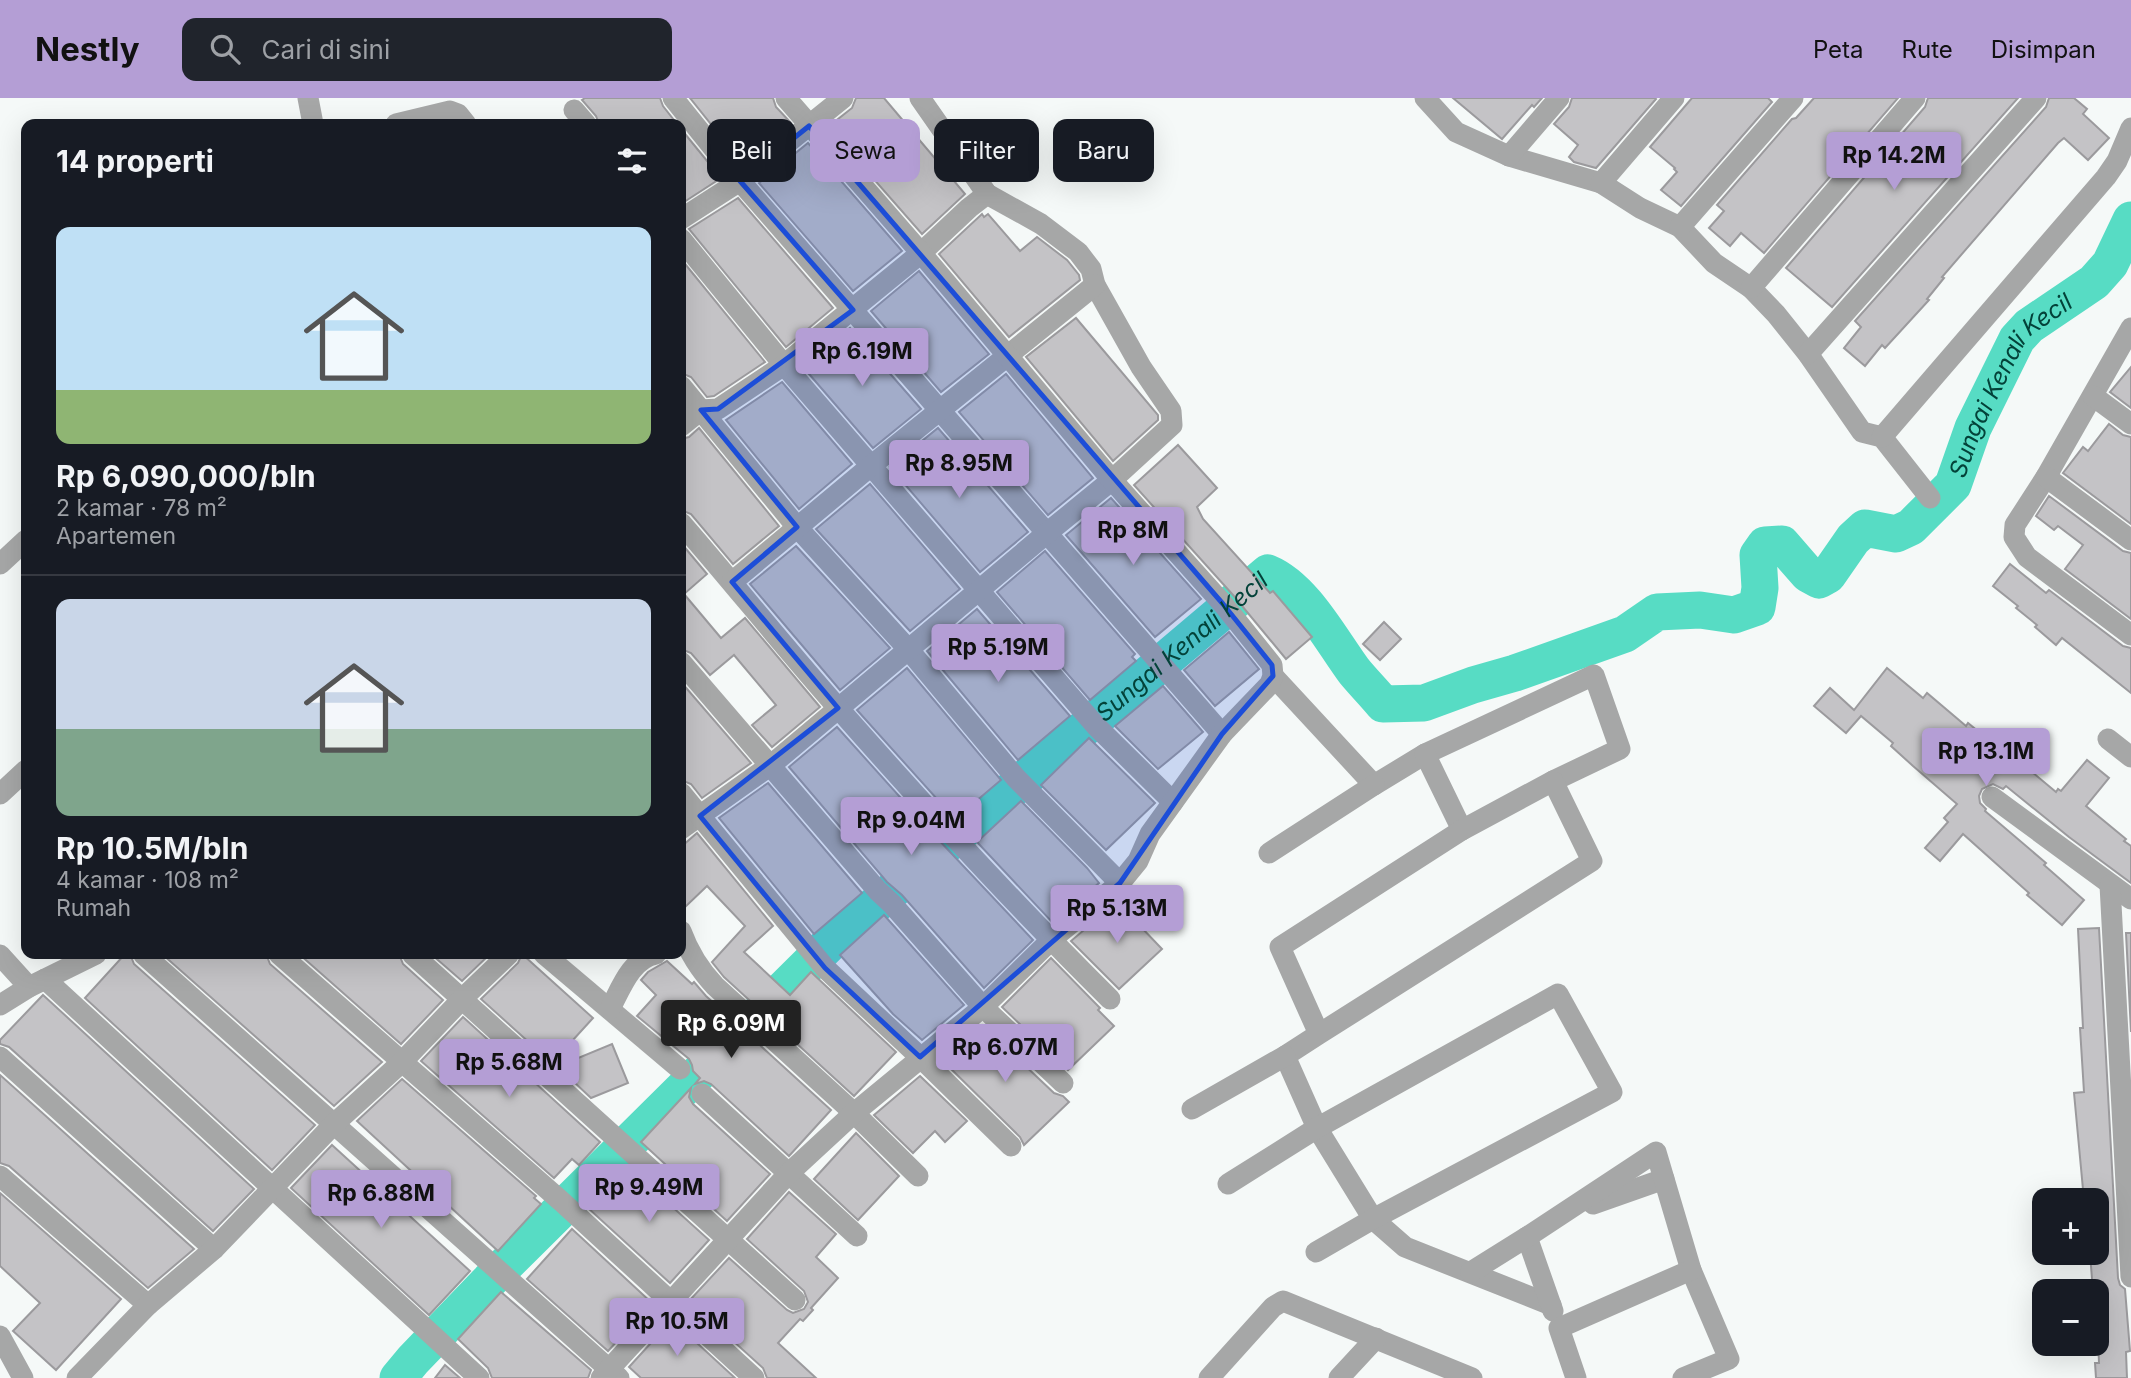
<!DOCTYPE html>
<html lang="id">
<meta charset="utf-8">
<style>
body{margin:0;font-family:Inter,sans-serif;background:#20242c;color:#f1f3f6;height:100vh;display:flex;flex-direction:column;font-size:26px;white-space:nowrap}
*{box-sizing:border-box;margin:0}
p{font-size:23px;color:#9ea1a6}
.icon{flex:none;width:38px;height:38px;fill:none;stroke:currentColor;stroke-width:2;stroke-linecap:round;stroke-linejoin:round}
.map{position:relative;flex:1;overflow:hidden}
.details{position:absolute;left:21px;top:21px;width:665px;height:840px;display:flex;flex-direction:column;background:#171b24;border-radius:14px;box-shadow:0 7px 28px #0002}
.details>*{flex:none}
.guide{position:absolute;left:707px;top:21px;width:665px;height:63px;display:flex;gap:14px}
.fabs{position:absolute;left:2032px;top:1090px;display:grid;gap:14px}
.fabs a{display:grid;place-items:center;width:77px;height:77px;border-radius:14px;background:#171b24;box-shadow:0 7px 28px #0002;font-size:35px}
.price{position:absolute;translate:-50% -60px;padding:0 16px;border-radius:7px;background:#b49ed5;color:#111;font-size:23px;line-height:46px;filter:drop-shadow(0 2px 4px #0008)}
.price::after{content:'';position:absolute;left:50%;top:42px;width:21px;height:16px;margin-left:-10px;background:inherit;clip-path:polygon(0 0,100% 0,50% 100%)}
.price.active{background:#222;color:#fff}
ul{padding:0;list-style:none}
li{display:grid;align-content:center;gap:14px;height:371px;padding:0 35px}
li+li{border-top:2px solid #363941}
li span{display:grid;place-items:center;height:217px;border-radius:14px;color:#555}
li>.icon{margin-inline-start:auto}
span .icon{width:126px;height:126px;fill:#fffc;stroke-width:1}
li b{font-size:30px}
h2{display:flex;justify-content:space-between;align-items:center;height:84px;padding:0 35px;font-size:30px}
.chip{padding:0 24px;border-radius:14px;background:#171b24;box-shadow:0 7px 28px #0002;font-size:24px;line-height:63px}
.chip.active{background:#b49ed5;color:#111}
header{display:flex;align-items:center;gap:42px;box-sizing:border-box;height:98px;padding:0 35px;background:#b49ed5;color:#111}
header strong{font-size:33px}
nav{display:flex;gap:38px;margin-inline-start:auto;font-size:24px}
.search{width:490px;height:63px;background:#20242c;display:flex;align-items:center;gap:18px;box-sizing:border-box;padding:0 24px;border-radius:14px;color:#9ea1a6;font-size:26px}
.map>svg:first-child{display:block}
.lines{fill:none;stroke-linecap:round;stroke-linejoin:round}
.river{stroke:#57dcc4;stroke-width:37}
.building{fill:#c4c3c6;stroke:#9b9a9d;stroke-width:2}
.minor{stroke:#a6a7a7;stroke-width:21}
.tertiary{stroke:#a6a7a7;stroke-width:21}
.marked{fill:#1d4ed8;fill-opacity:0.2;stroke:#1d4ed8;stroke-width:5;stroke-linejoin:round}
.labels{text-anchor:middle;dominant-baseline:central;stroke-width:5;stroke-linejoin:round;paint-order:stroke}
.water-label{font-size:24px;font-style:italic;fill:#034239;stroke:#fff}
</style>
<header>
<strong>Nestly</strong>
<div class="search"><svg class="icon" aria-label="search" viewBox="0 0 24 24"><circle cx="10" cy="10" r="6"/><path d="M15 15l6 6"/></svg>Cari di sini</div>
<nav><a>Peta</a><a>Rute</a><a>Disimpan</a></nav>
</header>
<div class="map">
<svg width="2131" height="1280" viewBox="0 0 2131 1280">
<rect width="100%" height="100%" fill="#f5f9f8"/>
<g class="lines">
<path class="river" id="s1" d="M398 1280 413 1262 489 1183 829 846 1268 475C1304 490 1331 542 1354 573 1363 584 1374 595 1383 606L1424 605 1473 587 1515 575 1625 536 1657 514 1700 512 1734 517 1757 509 1760 490 1758 457 1765 447 1782 446 1808 476 1819 482 1828 477 1853 441 1865 430 1896 436 1911 429 1953 387 1973 330 2017 241 2029 228 2094 184 2110 166 2131 122"/>
</g>
<g class="building">
<path d="M585 0H660L663 8 677 26H599L596 18 582 2Z"/>
<path d="M690 0H773L776 9 791 25 742 65Z"/>
<path d="M856 0H884L965 96 922 136 828 29 852 10Z"/>
<path d="M1453 0H1542L1534 9 1532 7 1502 41Z"/>
<path d="M1572 0H1655L1656 1 1596 70 1574 64 1569 59 1578 47 1554 26 1569 9Z"/>
<path d="M1692 0H1768L1772 4 1681 108 1661 92 1677 74 1674 71 1675 70 1650 49Z"/>
<path d="M1814 0H1898L1764 155 1741 135 1730 148 1709 130 1724 113 1717 107 1792 21 1796 20Z"/>
<path d="M1928 0H2018L1832 209 1786 170 1925 9Z"/>
<path d="M2049 0H2074L2087 11 2083 16 2109 40 2088 62 2064 40 2058 45 1942 179 1944 180 1927 201 1929 202 1885 250 1882 247 1865 268 1844 250 1861 229 1855 223 2046 9Z"/>
<path d="M1086 23 1102 41 1077 64 1060 46Z"/>
<path d="M681 31 721 80 681 106Z"/>
<path d="M808 45 902 153 853 193 759 85Z"/>
<path d="M738 100 833 210 786 249 689 131Z"/>
<path d="M982 116 984 119 988 116 1020 153 1037 139 1067 162 1079 177 1080 182 1009 239 939 156Z"/>
<path d="M681 161 765 264 714 298 707 299 691 279 681 275Z"/>
<path d="M919 173 989 256 941 294 871 213Z"/>
<path d="M1076 220 1158 317V322L1113 363 1026 259Z"/>
<path d="M850 230 921 311 873 350 803 269Z"/>
<path d="M2131 269V310L2110 294Z"/>
<path d="M1006 276 1093 380 1048 417 959 314Z"/>
<path d="M782 284 852 366 799 411 726 322Z"/>
<path d="M2109 326 2123 337 2131 339V426L2063 375 2083 349 2088 353Z"/>
<path d="M699 330 779 428 733 466 691 416 681 412V341L689 339Z"/>
<path d="M938 330 1028 434 980 474 890 369Z"/>
<path d="M1178 347 1217 390 1197 409 1203 421 1270 495 1273 493 1312 539 1286 561 1233 497 1134 387Z"/>
<path d="M870 386 960 491 910 533 816 431Z"/>
<path d="M2049 398 2123 453 2131 455V521L2065 471 2083 447 2058 428 2054 432 2036 418Z"/>
<path d="M1111 400 1201 501 1155 539 1066 437Z"/>
<path d="M681 445 707 476 684 496 721 540 745 520 820 609 772 649 752 627 776 607 734 557 710 577 691 555 681 551Z"/>
<path d="M796 448 890 550 840 592 750 486Z"/>
<path d="M1045 453 1135 556 1132 559 1136 563 1090 602 997 494Z"/>
<path d="M2010 466 2046 495 2049 492 2123 548 2131 550V595L2062 540 2056 547 2035 529 2037 527 2016 510 2018 508 1993 488Z"/>
<path d="M977 511 1070 618 1018 662 927 553Z"/>
<path d="M1384 524 1401 541 1380 562 1363 546Z"/>
<path d="M1229 534 1259 571 1215 608 1184 572Z"/>
<path d="M907 570 1001 682 955 721 857 612Z"/>
<path d="M1887 570 1923 600 1927 595 1966 628 1968 625 2006 656 2008 654 2056 694 2058 691 2061 693 2087 662 2109 680 2086 708 2126 741 2124 743 2131 748V785L2069 739 2006 688 2003 691 1993 686 1982 691 1979 698 1980 705 1986 711 1985 713 2046 765 2044 767 2084 802 2062 827 2027 797 2029 795 1963 736 1940 763 1925 750 1948 724 1944 720 1957 706 1913 668 1891 648 1893 645 1861 618 1846 635 1814 608 1830 590 1854 612Z"/>
<path d="M681 584 751 665 702 700 691 686 681 682Z"/>
<path d="M1163 588 1203 634 1158 671 1115 628Z"/>
<path d="M837 629 935 738 1033 842 984 890 902 797 887 784 789 669Z"/>
<path d="M1089 640 1155 705 1106 752 1041 687Z"/>
<path d="M768 685 862 795 814 836 719 720Z"/>
<path d="M1021 703 1087 770 1099 785 1052 824 977 744Z"/>
<path d="M697 735 773 828 744 854 790 897 811 874 896 954 854 998 724 879 712 864 745 828 707 788 681 813V749Z"/>
<path d="M1117 804 1162 851 1119 891 1071 843Z"/>
<path d="M884 817 964 907 922 942 893 916 840 857Z"/>
<path d="M2099 830 2118 1180 2120 1187 2125 1191 2130 1253 2126 1254 2127 1280H2096L2095 1265H2099L2096 1194H2093L2090 1155H2096V1102H2084L2074 995 2084 994 2080 930H2083L2078 831Z"/>
<path d="M2126 835H2131V934Z"/>
<path d="M125 856H130L134 866 315 1027 272 1072 85 900Z"/>
<path d="M162 856H266L270 866 382 964 334 1008Z"/>
<path d="M299 856H399L403 866 443 902 401 946Z"/>
<path d="M431 856H490L462 883Z"/>
<path d="M522 856 593 920 552 965 481 901 518 865Z"/>
<path d="M1051 860 1100 910 1098 912 1114 928 1068 972 1002 909Z"/>
<path d="M667 863 692 886 694 884 706 898 831 1012 789 1058 711 986 704 983 695 986 700 980 693 973 692 967 689 961 637 918 656 897 641 882 648 874Z"/>
<path d="M43 897 254 1091 213 1133 9 949 0 946V942Z"/>
<path d="M463 919 600 1044 579 1067 572 1061 554 1080 421 963Z"/>
<path d="M982 927 1054 995 1063 998 1069 1004 1024 1047 1020 1039 941 961Z"/>
<path d="M612 946 628 985 591 1000 575 985 566 965Z"/>
<path d="M0 977 194 1151 148 1190 9 1068 0 1065Z"/>
<path d="M920 978 967 1023 945 1044 935 1033 913 1055 874 1017Z"/>
<path d="M402 981 536 1098 534 1100 541 1106 498 1153 357 1023Z"/>
<path d="M691 990 689 999 693 1006 770 1076 727 1123 641 1044Z"/>
<path d="M856 1035 899 1078 858 1122 814 1081Z"/>
<path d="M332 1047 470 1173 429 1217 291 1090Z"/>
<path d="M627 1068 709 1142 670 1185 588 1110Z"/>
<path d="M789 1094 836 1136 816 1159 838 1180 811 1210 813 1212 803 1223 800 1221 778 1245 816 1280H767L763 1270 689 1203 729 1160 787 1212 793 1215 804 1211 808 1204 804 1193 747 1141Z"/>
<path d="M0 1095 121 1201 56 1272 13 1233 40 1205 0 1168Z"/>
<path d="M572 1131 652 1205 608 1253 527 1181Z"/>
<path d="M501 1194 591 1272 588 1280H492L488 1270 458 1241Z"/>
<path d="M672 1222 735 1280H641L629 1269Z"/>
<path d="M445 1267 460 1280H435Z"/>
</g>
<g class="lines">
<g class="minor">
<path d="M308 0 313 26"/>
<path d="M673 0 740 83 1222 636"/>
<path d="M920 0 987 96"/>
<path d="M1425 0 1456 34 1509 58 1601 85 1640 110 1680 129 1714 165 1751 190 1776 216 1808 256 1862 334 1882 339 1930 400"/>
<path d="M574 12 586 26"/>
<path d="M396 26 450 13 458 16 466 26"/>
<path d="M1509 58 1559 0"/>
<path d="M1601 85 1674 0"/>
<path d="M681 121 740 83 843 0"/>
<path d="M1680 129 1793 0"/>
<path d="M681 141 784 267 1096 628 1173 704"/>
<path d="M1751 190 1915 0"/>
<path d="M2131 230 2046 379 2015 427 2014 439 2027 459 2131 537"/>
<path d="M1808 256 2036 0"/>
<path d="M681 288 797 429 908 551 1016 680 1120 785"/>
<path d="M2093 298 2131 326"/>
<path d="M681 328 701 312 718 311 784 267 921 155 969 110 987 96 1041 126 1078 154 1091 171 1095 187 1141 269 1171 313 1172 327 1112 382 1047 435 771 667 681 731"/>
<path d="M1882 339 2106 79 2117 63 2131 30"/>
<path d="M2046 379 2131 442"/>
<path d="M681 425C734 486 785 550 839 611 926 710 1016 808 1110 901"/>
<path d="M0 466 26 442"/>
<path d="M732 484 872 367 1095 187"/>
<path d="M681 564 878 793 892 806 983 909 1063 985"/>
<path d="M1273 578 1374 687 1425 656 1594 577 1620 651 1553 683"/>
<path d="M2108 641 2131 659"/>
<path d="M1425 656 1462 732"/>
<path d="M681 695 825 870 920 959 1011 1048"/>
<path d="M0 696 26 672"/>
<path d="M1992 699 2131 801"/>
<path d="M1269 755 1374 687"/>
<path d="M2110 787 2131 1179"/>
<path d="M681 833C689 855 699 871 715 888L854 1015 918 1078"/>
<path d="M143 856 619 1280"/>
<path d="M279 856 561 1103 754 1280"/>
<path d="M412 856 795 1202"/>
<path d="M544 856 680 971"/>
<path d="M0 857 29 889"/>
<path d="M45 881 479 1280"/>
<path d="M0 907 29 889 96 856"/>
<path d="M610 911C621 890 631 861 656 856"/>
<path d="M1319 936 1280 849 1462 732 1553 683 1592 763 1319 936 1285 958 1317 1030 1373 1121 1405 1149 1551 1207"/>
<path d="M0 959 214 1151"/>
<path d="M702 996 857 1138"/>
<path d="M1192 1011 1285 958"/>
<path d="M0 1078 148 1207"/>
<path d="M1228 1086 1317 1030 1558 896 1612 994 1373 1121 1316 1154"/>
<path d="M1593 1106 1664 1081"/>
<path d="M1527 1139 1553 1213"/>
<path d="M1471 1174 1527 1139 1656 1054 1691 1172 1729 1261 1683 1280"/>
<path d="M77 1280 148 1207 214 1151 334 1026 402 964 463 900 509 856"/>
<path d="M601 1280 788 1076 854 1015 983 909 1051 842 1120 785 1138 763 1150 736 1222 636 1270 586 1273 578 1272 567 1223 506 1112 382 921 155 786 0"/>
<path d="M1209 1280 1273 1209 1283 1203 1472 1280"/>
<path d="M1339 1280 1376 1240"/>
<path d="M1576 1280 1559 1230 1691 1172"/>
</g>
<path class="tertiary" d="M0 1238 23 1280"/>
</g>
<path class="marked" d="M809 28 1223 506 1272 567 1273 578 1222 636 1120 785 920 959 825 870 700 718 838 610 732 484 797 429 701 312 718 311 853 212 740 83Z"/>
<g class="labels">
<g class="water-label">
<text stroke="none"><textPath href="#s1" startOffset="2186">Sungai Kenali Kecil</textPath></text>
<text stroke="none"><textPath href="#s1" startOffset="1073">Sungai Kenali Kecil</textPath></text>
</g>
</g>
</svg>
<div class="fabs">
<a>+</a>
<a>−</a>
</div>
<b class="price" style="left:1894px;top:94px">Rp 14.2M</b>
<b class="price" style="left:862px;top:290px">Rp 6.19M</b>
<b class="price" style="left:959px;top:402px">Rp 8.95M</b>
<b class="price" style="left:1133px;top:469px">Rp 8M</b>
<b class="price" style="left:998px;top:586px">Rp 5.19M</b>
<b class="price" style="left:1986px;top:690px">Rp 13.1M</b>
<b class="price" style="left:911px;top:759px">Rp 9.04M</b>
<b class="price" style="left:1117px;top:847px">Rp 5.13M</b>
<b class="price active" style="left:731px;top:962px">Rp 6.09M</b>
<b class="price" style="left:1005px;top:986px">Rp 6.07M</b>
<b class="price" style="left:509px;top:1001px">Rp 5.68M</b>
<b class="price" style="left:649px;top:1126px">Rp 9.49M</b>
<b class="price" style="left:381px;top:1132px">Rp 6.88M</b>
<b class="price" style="left:677px;top:1260px">Rp 10.5M</b>
<div class="guide">
<a class="chip">Beli</a>
<a class="chip active">Sewa</a>
<a class="chip">Filter</a>
<a class="chip">Baru</a>
</div>
<section class="details">
<h2>14 properti<svg class="icon" aria-label="filters" viewBox="0 0 24 24"><path d="M4 7h16M4 17h16"/><circle cx="9" cy="7" r="2"/><circle cx="15" cy="17" r="2"/></svg></h2>
<ul>
<li><span style="background:linear-gradient(#bfe0f5 75%,#8fb573 0)"><svg class="icon" aria-label="home" viewBox="0 0 24 24"><path d="M3 11l9-7 9 7M6 9v11h12V9"/></svg></span><div><b>Rp 6,090,000/bln</b><p>2 kamar · 78 m²</p><p>Apartemen</p></div></li>
<li><span style="background:linear-gradient(#c9d6e8 60%,#7fa58c 0)"><svg class="icon" aria-label="home" viewBox="0 0 24 24"><path d="M3 11l9-7 9 7M6 9v11h12V9"/></svg></span><div><b>Rp 10.5M/bln</b><p>4 kamar · 108 m²</p><p>Rumah</p></div></li>
</ul>
</section>
</div>
